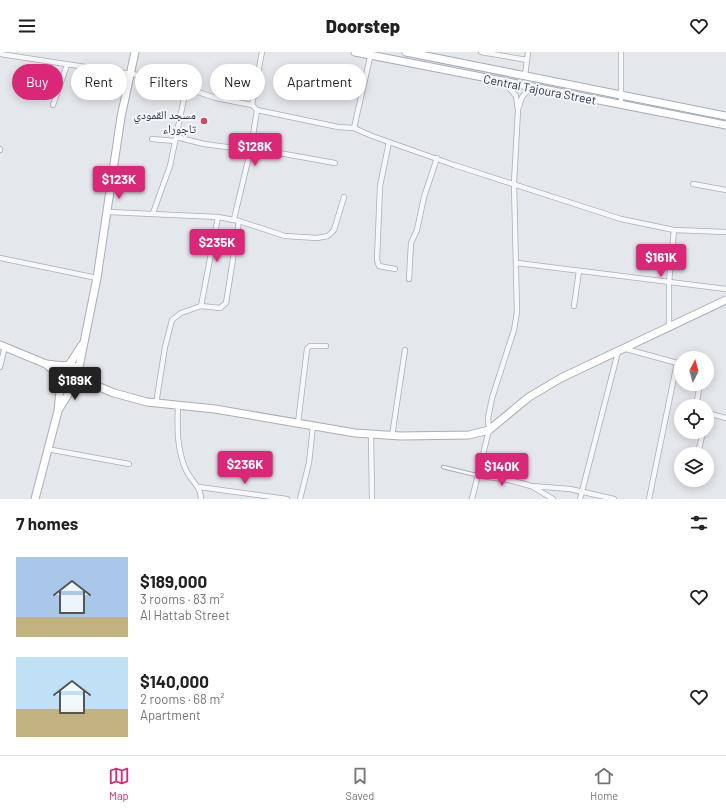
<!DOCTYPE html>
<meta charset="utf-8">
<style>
body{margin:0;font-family:Barlow,"Noto Naskh Arabic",sans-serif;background:#f2f2f2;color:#202124;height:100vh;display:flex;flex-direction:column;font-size:15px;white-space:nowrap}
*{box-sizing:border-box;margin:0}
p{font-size:13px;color:#757577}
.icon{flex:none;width:22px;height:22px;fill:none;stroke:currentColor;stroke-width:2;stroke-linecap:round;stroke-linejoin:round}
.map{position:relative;height:447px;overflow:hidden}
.panel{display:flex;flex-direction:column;background:#fff;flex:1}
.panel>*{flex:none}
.hud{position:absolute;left:12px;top:12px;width:400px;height:36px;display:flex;gap:8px}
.needle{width:26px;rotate:6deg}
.fabs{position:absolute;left:674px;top:299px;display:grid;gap:8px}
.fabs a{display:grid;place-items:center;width:40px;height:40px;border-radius:50%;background:#fff;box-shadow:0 2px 10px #0003;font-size:20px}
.price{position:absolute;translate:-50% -34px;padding:0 9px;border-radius:4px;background:#db2777;color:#fff;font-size:13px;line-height:26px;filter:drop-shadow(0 1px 2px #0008)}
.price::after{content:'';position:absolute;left:50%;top:24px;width:12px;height:9px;margin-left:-6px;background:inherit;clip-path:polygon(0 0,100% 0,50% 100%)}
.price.active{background:#222;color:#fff}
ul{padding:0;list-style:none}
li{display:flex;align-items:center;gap:12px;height:100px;padding:0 16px}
li span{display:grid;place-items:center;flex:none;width:112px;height:80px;border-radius:0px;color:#555}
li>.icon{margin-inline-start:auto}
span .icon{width:48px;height:48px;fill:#fffc;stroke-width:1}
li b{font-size:17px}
h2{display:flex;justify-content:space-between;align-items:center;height:48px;padding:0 16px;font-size:17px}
.chip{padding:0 14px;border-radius:18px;background:#fff;box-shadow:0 2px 10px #0003;font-size:14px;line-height:36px}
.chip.active{background:#db2777;color:#fff}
header{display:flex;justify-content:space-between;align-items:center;height:52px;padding:0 16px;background:#fff;font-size:18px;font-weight:800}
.dock{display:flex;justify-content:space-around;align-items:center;height:56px;border-top:1px solid #e0e0e0;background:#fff;font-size:11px;color:#757577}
.dock a{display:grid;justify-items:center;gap:2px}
.dock .active{color:#db2777}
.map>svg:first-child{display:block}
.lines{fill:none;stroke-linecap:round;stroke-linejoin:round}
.lane-casing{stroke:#a9aeb7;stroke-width:4.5}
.street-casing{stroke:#a9aeb7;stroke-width:6}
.secondary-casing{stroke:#a9aeb7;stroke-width:9}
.primary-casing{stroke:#a3abb8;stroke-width:9}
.lane{stroke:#f7f8fa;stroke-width:2.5}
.street{stroke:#f7f8fa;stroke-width:4.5}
.secondary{stroke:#fff;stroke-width:7}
.primary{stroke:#fff;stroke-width:7}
.poi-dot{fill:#d1495b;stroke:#f4f6f9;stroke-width:1.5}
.labels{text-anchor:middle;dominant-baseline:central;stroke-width:4;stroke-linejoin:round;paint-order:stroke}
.street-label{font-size:12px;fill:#2b3445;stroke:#f4f6f9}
.poi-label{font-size:12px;fill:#2b3445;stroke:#f4f6f9;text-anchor:end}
</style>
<header><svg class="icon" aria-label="menu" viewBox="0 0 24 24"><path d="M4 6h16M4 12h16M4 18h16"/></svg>Doorstep<svg class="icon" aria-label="heart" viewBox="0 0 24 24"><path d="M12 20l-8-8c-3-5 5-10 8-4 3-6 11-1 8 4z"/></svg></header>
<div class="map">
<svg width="726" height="447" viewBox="0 0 726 447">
<rect width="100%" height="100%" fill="#e4e7ec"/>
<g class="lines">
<defs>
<path id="lane" d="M443 415 476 423"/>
<g id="street">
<path d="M481 0 527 8"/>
<path d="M0 2 145 24 171 31 216 46 252 53 257 58 338 75 354 76 372 84 454 113 621 167 674 178 726 180"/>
<path d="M525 24 528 0"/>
<path d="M53 53 67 13"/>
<path d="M252 53 262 0"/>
<path d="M621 53V0"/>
<path d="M519 55 522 45 531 35"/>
<path d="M354 76 371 1"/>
<path d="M176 85 204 92 250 98"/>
<path d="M152 87 175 89"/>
<path d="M389 90 380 134 377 208 379 214 395 217"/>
<path d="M251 96 335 111"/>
<path d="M0 98V97"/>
<path d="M693 132 726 138"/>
<path d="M108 160 218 165 239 169 285 184 317 186 328 184 334 178 344 145"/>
<path d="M153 161 170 114 186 37"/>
<path d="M234 167 251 96 257 58"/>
<path d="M0 206 97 226"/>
<path d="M517 211 726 237"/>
<path d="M409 227 411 191 417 178 424 145 437 106"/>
<path d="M201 254 218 165"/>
<path d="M574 254 579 219"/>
<path d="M669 275V230L674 178"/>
<path d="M626 297 681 312"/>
<path d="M0 315 5 294"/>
<path d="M156 352 165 295 172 268 181 261 201 254 220 256 226 251 239 169"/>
<path d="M178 354C177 376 177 398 186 418 191 429 201 434 201 447"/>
<path d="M696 354 700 332"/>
<path d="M707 361 726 366"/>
<path d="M298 371 307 297 310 294H326"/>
<path d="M371 383 372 447"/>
<path d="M392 384 405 298"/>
<path d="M47 397 129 412"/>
<path d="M698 401 703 380"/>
<path d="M476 423 509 428 531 434 570 437 614 447"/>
<path d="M199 435 287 447"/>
<path d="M533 435 553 447"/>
<path d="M300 447 309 411 313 374"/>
<path d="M472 447 489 378 488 366 492 346 514 278 517 260 514 131 518 58 516 44 504 30"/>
<path d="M580 447 618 300"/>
<path d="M649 447 677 311"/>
</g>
<g id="secondary">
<path d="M0 293 46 312 59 324"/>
<path d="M46 312 65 314"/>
<path d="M69 313 82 293"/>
<circle cx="69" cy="323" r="10"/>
<path d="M78 320 97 226 121 65 135 0"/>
<path d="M78 326 114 341 147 350 215 357 355 381 401 384 469 383 489 378 529 345 561 326 726 248"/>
<path d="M59 357 75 331"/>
<path d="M35 447 58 359 61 328"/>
</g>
<g id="primary">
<path d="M355 0 726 73"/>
<path d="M406 0 726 64"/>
</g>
</defs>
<use href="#lane" class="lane-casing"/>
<use href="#street" class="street-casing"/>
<use href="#secondary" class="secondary-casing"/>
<use href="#primary" class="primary-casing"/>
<use href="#lane" class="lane"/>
<use href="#street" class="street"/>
<use href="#secondary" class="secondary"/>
<use href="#primary" class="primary"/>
</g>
<circle class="poi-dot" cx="204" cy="69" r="4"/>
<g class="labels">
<g class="street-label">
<text transform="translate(540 37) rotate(11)">Central Tajoura Street</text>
</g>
<g class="poi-label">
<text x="196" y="62">مسجد القمودي<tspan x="196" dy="14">تاجوراء</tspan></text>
</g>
</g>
</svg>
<div class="fabs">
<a><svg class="needle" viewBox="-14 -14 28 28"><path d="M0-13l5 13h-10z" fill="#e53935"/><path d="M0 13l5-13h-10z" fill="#757577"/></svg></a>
<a><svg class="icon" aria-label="locate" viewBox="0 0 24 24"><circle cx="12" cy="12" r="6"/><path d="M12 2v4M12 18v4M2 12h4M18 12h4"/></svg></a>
<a><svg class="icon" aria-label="layers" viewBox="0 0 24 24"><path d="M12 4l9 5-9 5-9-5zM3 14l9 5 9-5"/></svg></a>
</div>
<b class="price" style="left:255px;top:115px">$128K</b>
<b class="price" style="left:119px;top:148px">$123K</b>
<b class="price" style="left:217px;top:211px">$235K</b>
<b class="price" style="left:661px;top:226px">$161K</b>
<b class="price active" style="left:75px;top:349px">$189K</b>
<b class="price" style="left:245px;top:433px">$236K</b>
<b class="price" style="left:502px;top:435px">$140K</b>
<div class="hud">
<a class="chip active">Buy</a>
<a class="chip">Rent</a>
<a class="chip">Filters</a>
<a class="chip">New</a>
<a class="chip">Apartment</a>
</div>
</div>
<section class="panel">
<h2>7 homes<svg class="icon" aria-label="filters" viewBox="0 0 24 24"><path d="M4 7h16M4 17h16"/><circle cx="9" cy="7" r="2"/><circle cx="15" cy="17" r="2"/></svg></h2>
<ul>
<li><span style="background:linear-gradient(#a9c7e8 75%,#c2b280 0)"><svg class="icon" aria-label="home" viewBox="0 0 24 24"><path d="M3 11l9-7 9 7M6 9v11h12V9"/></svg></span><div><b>$189,000</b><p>3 rooms · 83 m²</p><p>Al Hattab Street</p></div><svg class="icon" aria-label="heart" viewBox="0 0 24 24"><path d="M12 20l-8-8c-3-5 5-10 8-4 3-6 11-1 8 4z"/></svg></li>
<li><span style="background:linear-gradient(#bfe0f5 65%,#c2b280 0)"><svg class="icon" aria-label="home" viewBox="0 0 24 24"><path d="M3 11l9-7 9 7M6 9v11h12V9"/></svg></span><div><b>$140,000</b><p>2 rooms · 68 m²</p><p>Apartment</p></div><svg class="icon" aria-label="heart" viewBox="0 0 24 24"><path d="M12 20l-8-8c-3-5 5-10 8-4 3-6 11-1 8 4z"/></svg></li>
</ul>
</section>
<nav class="dock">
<a class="active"><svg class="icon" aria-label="map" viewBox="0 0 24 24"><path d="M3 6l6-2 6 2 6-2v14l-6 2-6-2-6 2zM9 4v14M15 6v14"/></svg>Map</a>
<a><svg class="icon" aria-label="saved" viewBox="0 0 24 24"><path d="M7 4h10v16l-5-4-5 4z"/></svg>Saved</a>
<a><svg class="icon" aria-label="home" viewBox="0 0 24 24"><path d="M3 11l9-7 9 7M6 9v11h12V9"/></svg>Home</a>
</nav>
